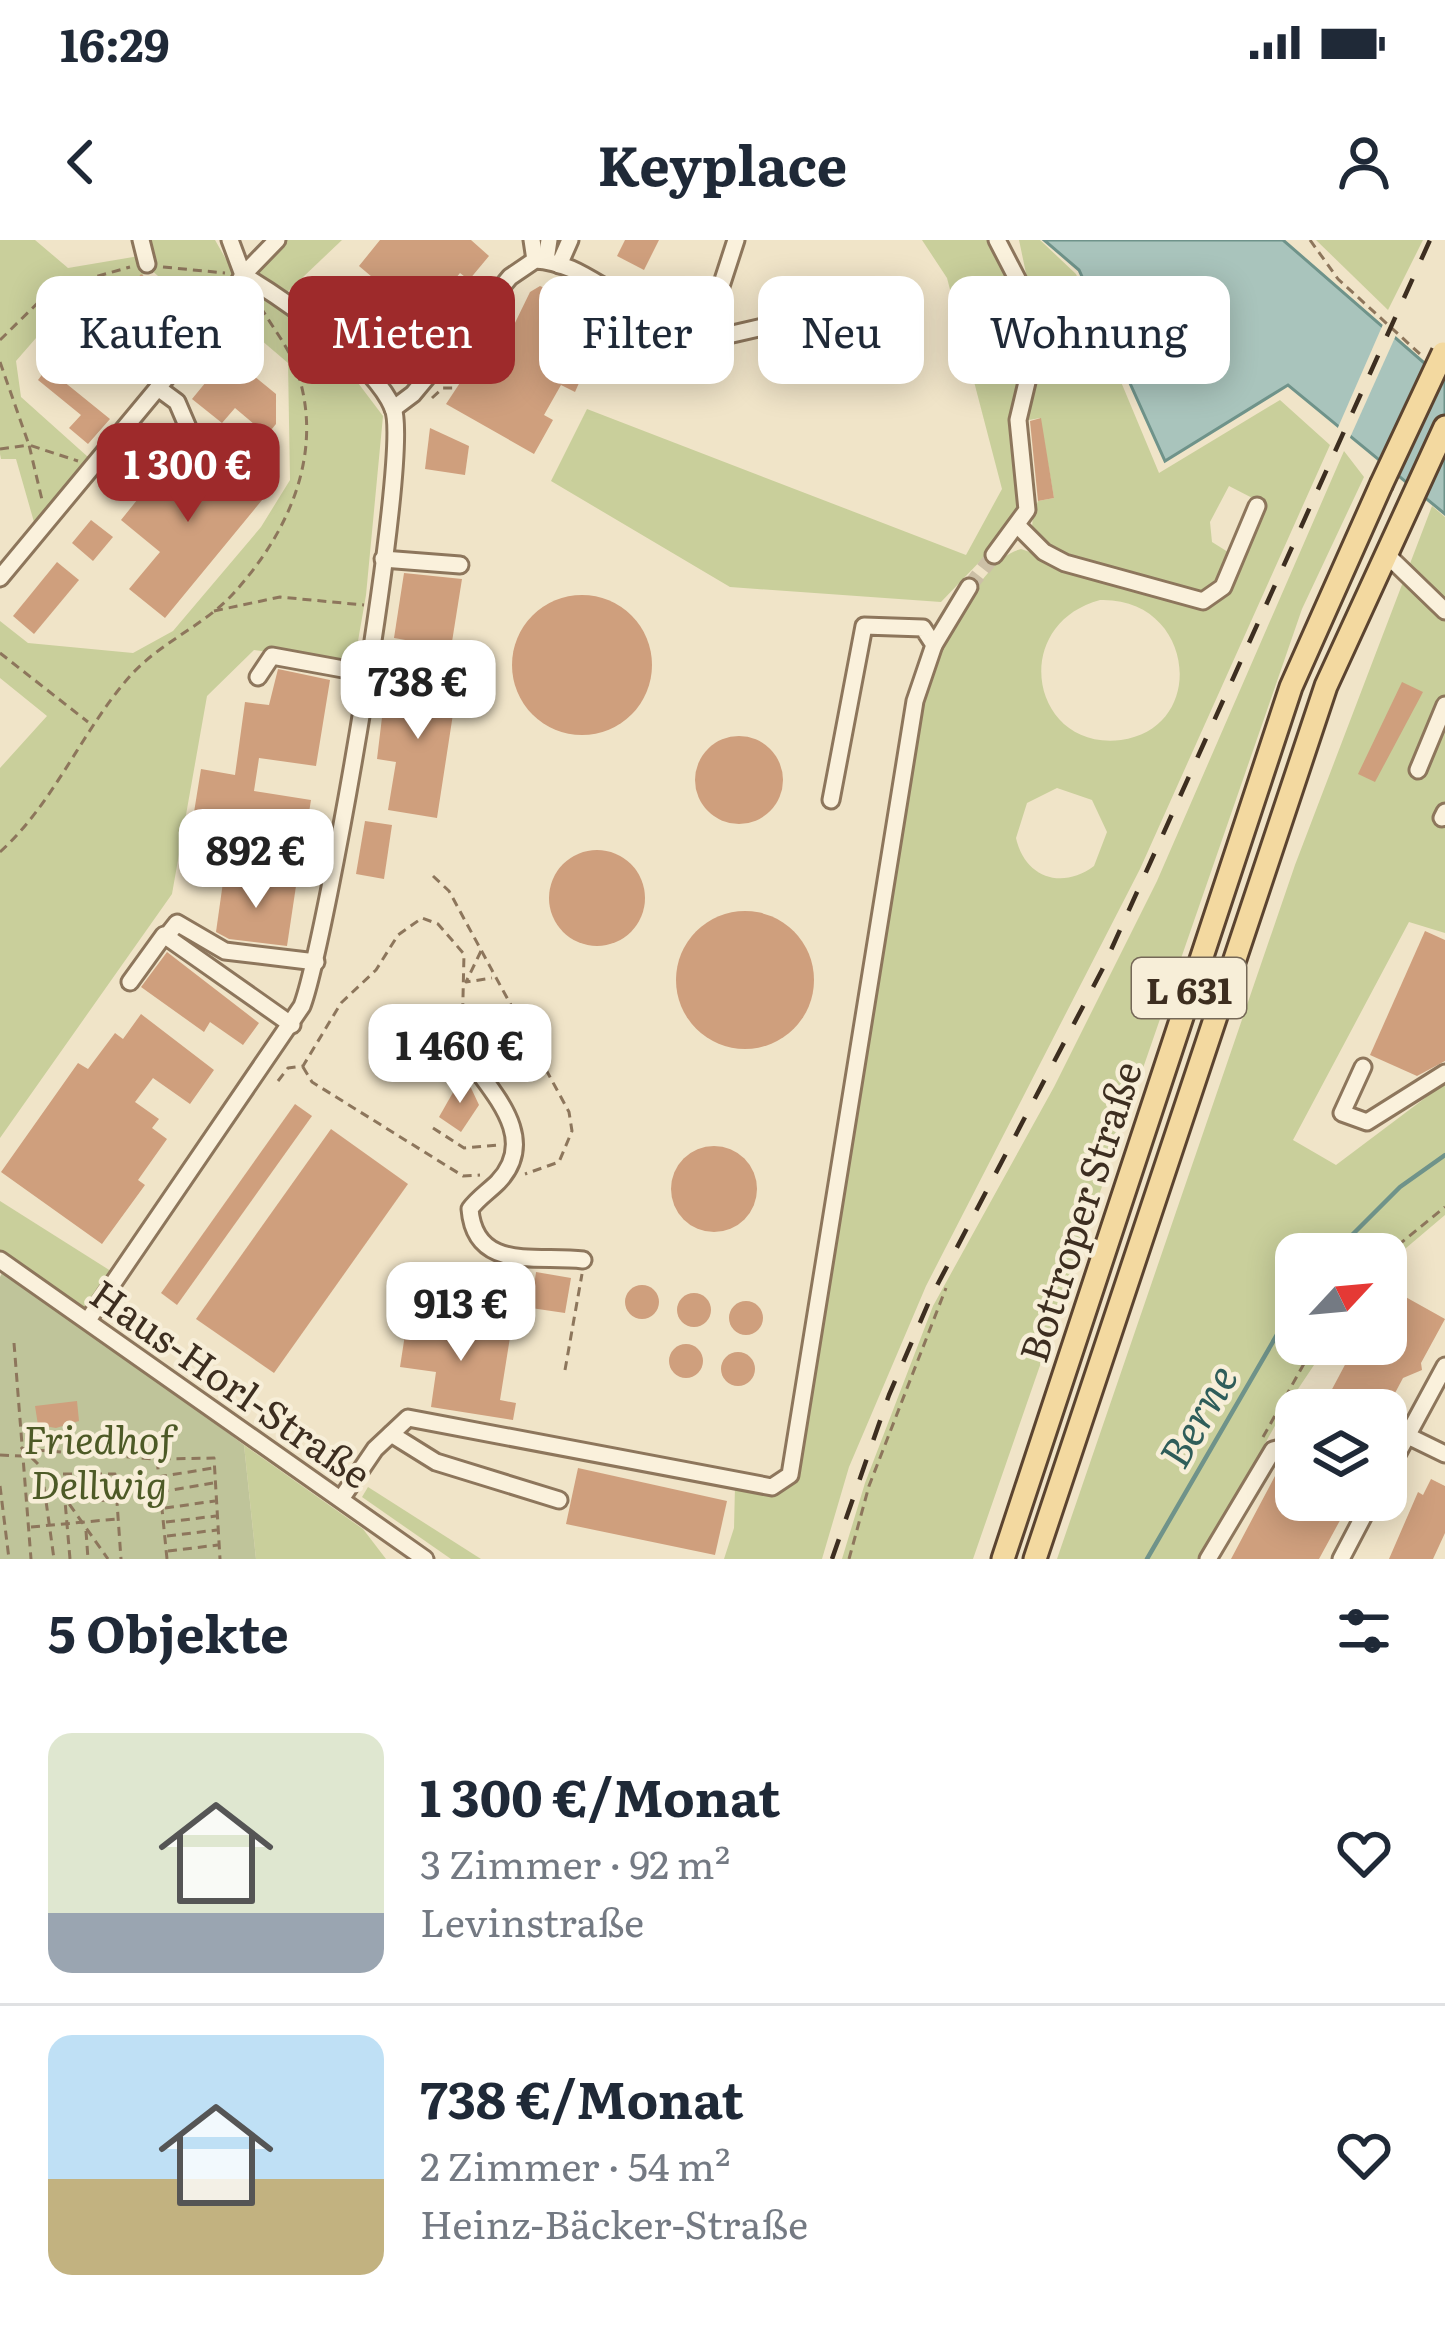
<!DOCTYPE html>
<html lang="de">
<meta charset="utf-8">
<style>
body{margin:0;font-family:Literata,serif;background:#f2f2f3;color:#1f2937;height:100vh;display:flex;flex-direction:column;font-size:45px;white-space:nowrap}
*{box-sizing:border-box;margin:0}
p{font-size:39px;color:#747a83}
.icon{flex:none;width:66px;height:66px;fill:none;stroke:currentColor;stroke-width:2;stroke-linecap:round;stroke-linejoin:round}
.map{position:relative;height:1319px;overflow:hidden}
.sheet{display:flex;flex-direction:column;background:#fff;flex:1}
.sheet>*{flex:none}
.banner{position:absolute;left:36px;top:36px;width:1374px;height:108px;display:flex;gap:24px}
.needle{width:78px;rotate:64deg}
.tools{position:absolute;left:1275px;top:993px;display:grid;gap:24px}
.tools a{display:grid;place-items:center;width:132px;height:132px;border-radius:24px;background:#fff;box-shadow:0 6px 30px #0003;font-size:60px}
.price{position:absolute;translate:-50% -102px;padding:0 27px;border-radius:24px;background:#fff;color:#222;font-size:39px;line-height:78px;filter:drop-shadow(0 3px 6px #0008)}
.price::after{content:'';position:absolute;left:50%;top:72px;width:36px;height:27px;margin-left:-18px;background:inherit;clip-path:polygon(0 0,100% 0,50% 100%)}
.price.active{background:#9e2a2b;color:#fff}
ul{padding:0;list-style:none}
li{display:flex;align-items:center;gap:36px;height:300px;padding:0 48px}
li+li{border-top:3px solid #e0e1e3}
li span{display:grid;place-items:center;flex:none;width:336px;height:240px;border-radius:24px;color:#555}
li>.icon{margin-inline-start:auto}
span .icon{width:144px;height:144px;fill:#fffc;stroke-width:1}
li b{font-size:51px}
h2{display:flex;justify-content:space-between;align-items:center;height:144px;padding:0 48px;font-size:51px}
.chip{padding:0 42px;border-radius:24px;background:#fff;box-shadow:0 6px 30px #0003;font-size:42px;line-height:108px}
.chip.active{background:#9e2a2b;color:#fff}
.status{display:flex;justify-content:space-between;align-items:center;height:84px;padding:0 60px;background:#fff;direction:ltr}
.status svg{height:33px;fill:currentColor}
header{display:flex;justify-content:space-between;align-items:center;height:156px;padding:0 48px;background:#fff;font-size:54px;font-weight:700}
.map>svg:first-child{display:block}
.green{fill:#c9cf9b;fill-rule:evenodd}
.cemetery{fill:#bfc49a}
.water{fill:#a9c4bc;stroke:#6f938a;stroke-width:3}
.pier{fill:#f0e4c8}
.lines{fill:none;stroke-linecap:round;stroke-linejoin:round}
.stream{stroke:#6f938a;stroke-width:4.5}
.building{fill:#cf9f7d}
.minor-tunnel{stroke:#ccc0a6;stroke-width:15;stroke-dasharray:15 8;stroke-linecap:butt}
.minor-casing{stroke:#8d765c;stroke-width:21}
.major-casing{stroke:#5b4430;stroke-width:27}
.path{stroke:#8d765c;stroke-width:3;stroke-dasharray:9 6;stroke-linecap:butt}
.minor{stroke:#faf1dc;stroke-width:15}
.major{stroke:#f3d9a0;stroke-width:21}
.rail{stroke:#3d2e20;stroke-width:4.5;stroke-dasharray:21 21;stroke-linecap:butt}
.major-bridge-casing{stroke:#5b4430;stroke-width:27;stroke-linecap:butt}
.major-bridge{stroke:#f3d9a0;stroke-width:21}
.labels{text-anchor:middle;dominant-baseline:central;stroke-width:9;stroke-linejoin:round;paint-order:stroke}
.shield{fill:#f7eed8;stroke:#756857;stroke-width:3}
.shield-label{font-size:36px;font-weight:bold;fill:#3d2e20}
.street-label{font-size:39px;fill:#3d2e20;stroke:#f7eed8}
.park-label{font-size:39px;font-style:italic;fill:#4d5a26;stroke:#f7eed8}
.water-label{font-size:42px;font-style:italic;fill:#2f5d5a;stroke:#f7eed8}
</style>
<div class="status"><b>16:29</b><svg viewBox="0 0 49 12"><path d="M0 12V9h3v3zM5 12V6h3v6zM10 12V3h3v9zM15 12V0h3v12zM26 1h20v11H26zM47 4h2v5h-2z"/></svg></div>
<header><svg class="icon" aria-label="back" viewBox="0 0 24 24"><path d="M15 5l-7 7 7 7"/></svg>Keyplace<svg class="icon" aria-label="person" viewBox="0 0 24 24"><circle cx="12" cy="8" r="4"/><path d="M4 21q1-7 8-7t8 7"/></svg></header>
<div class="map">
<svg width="1445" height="1319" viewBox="0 0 1445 1319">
<rect width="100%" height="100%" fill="#f0e4c8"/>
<g class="green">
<path d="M0 0H35L68 28 151 14 150 0H215L235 35 202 75 149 28 105 79 56 75 16 121 21 157 88 217 34 282 16 219H1L0 214Z"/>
<path d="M278 0H342L281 58 247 35Z"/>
<path d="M922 0H991L1019 48 1032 98 1024 133 1021 265 987 314 941 362 730 347 551 241 587 169 966 315 1002 249 947 38Z"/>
<path d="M1019 0H1040L1076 34 1159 233 1280 160 1330 205 1140 629 926 1046 849 1227 822 1319H724L734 1288 735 1246 774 1252 796 1241 922 454C941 416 977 320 1021 309L1191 367C1237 362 1247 302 1264 264L1229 246 1210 282 1212 302 1228 312 1218 346 1193 357C1162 347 1050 324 1035 298 1029 287 1034 272 1038 261L1054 258 1040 178 1024 181 1034 138 1031 57ZM1100 360C1195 357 1209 488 1121 500 1031 511 1008 385 1100 360ZM1057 548 1092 560 1107 592 1094 626C1062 650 1025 638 1016 598L1027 563Z"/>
<path d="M1316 0H1423L1388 70Z"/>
<path d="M246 38 346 127 383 176 366 355 354 424 254 410 207 456 172 654 0 898V528L47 476 0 438V381L28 403 133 413 173 391 261 287 290 240 288 123 226 70Z"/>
<path d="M1344 211 1364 237 1302 369 973 1319H842L865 1243 933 1066 1054 847 1157 641Z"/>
<path d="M1432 266 1445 277V693L1409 682 1293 900 1336 925 1445 843V975L1386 1025V1014H1296V1104H1328L1282 1173 1201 1319H1057L1295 625Z"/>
<path d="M0 961 114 1033 83 1073 0 1017Z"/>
<path d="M244 1205 363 1289 386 1319H256Z"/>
<path d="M368 1247 481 1319H451L362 1257Z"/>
</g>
<path class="cemetery" d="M5 1027 244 1205 256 1319H0V1037Z"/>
<path class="water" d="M1044 0H1283L1445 141V274L1288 145 1165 221 1079 30Z"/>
<path class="pier" d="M1384 82 1397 93 1348 202 1336 192Z"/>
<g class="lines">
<g class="stream">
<path d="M1333 1014 1400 947 1445 915"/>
<path d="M1147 1319 1296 1062"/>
</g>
</g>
<g class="building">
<path d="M380 0H471L489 16 469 40 460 33 432 67 431 86 420 90 411 82V70L359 26Z"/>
<path d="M625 0H659L644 30 617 16Z"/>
<path d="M141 34 191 70 145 125 126 109 148 83 120 60Z"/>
<path d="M540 46 571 60 543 113 568 125 595 72 621 85 594 140 583 134 575 152 561 145 544 175 553 180 534 214 446 164 475 120 492 130 530 52Z"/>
<path d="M238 103 259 121 249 132 276 154V184L267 195 235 168 222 183 192 159Z"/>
<path d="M47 128 110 179 88 204 69 188 81 175 38 140Z"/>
<path d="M1041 178 1054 258 1038 261 1030 181Z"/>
<path d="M430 188 469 206 465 235 425 229Z"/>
<path d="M178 209 224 246 243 223 272 248 165 378 129 349 160 312 121 280Z"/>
<path d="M91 280 113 297 93 321 72 303Z"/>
<path d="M57 322 79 340 34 394 13 376Z"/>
<path d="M404 333 462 339 451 408 394 398Z"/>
<circle cx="582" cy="425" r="70"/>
<path d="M278 429 330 440 316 526 259 518 254 551 311 560 303 610 190 597 201 529 235 535 245 462 269 465Z"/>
<path d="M432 432 459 435 437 578 388 570 396 522 377 519 386 444 429 451Z"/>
<path d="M1402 442 1423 452 1375 542 1358 534Z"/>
<circle cx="739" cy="540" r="44"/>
<path d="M365 581 392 585 384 639 356 634Z"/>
<circle cx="597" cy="658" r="48"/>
<path d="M224 635 296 646 287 706 229 699 216 692Z"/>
<circle cx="745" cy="740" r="69"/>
<path d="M1425 691 1445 700V821L1417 836 1370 815Z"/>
<path d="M167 712 259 783 243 805 210 782 204 792 141 747Z"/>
<path d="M141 774 214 830 190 864 153 838 135 862 159 879 152 888 167 899 138 940 145 945 102 1004 1 932 78 823 88 829 115 793 123 799Z"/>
<path d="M464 833 479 865 461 892 439 877Z"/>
<path d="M295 864 312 876 177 1065 161 1053Z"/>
<path d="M331 889 408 944 274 1133 196 1079Z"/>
<circle cx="714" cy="949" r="43"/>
<path d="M536 1032 571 1038 565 1073 531 1068Z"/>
<circle cx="642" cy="1062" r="17"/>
<circle cx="694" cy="1070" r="17"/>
<path d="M1402 1055 1445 1079 1421 1123 1422 1130 1403 1138 1386 1170H1321L1356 1104H1386V1085Z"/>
<circle cx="746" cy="1078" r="17"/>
<path d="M408 1075 511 1091 500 1160 516 1163 513 1180 431 1167 436 1132 400 1127Z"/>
<circle cx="686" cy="1121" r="17"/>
<circle cx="738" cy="1129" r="17"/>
<path d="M77 1161 79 1181 56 1188 38 1185 35 1166Z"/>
<path d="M578 1228 727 1261 715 1315 566 1284Z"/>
<path d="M1275 1236 1296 1247V1260H1319L1344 1273 1319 1319H1231Z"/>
<path d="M1431 1239 1445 1246V1293L1433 1319H1389L1418 1252 1423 1255Z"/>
</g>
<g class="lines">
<path class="minor-tunnel" d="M969 347 994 315"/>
<defs>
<g id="minor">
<path d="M141 0 147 24"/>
<path d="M230 0 243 35"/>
<path d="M532 0 535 20"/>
<path d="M736 0 711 77 728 95 785 82"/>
<path d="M546 20 549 0"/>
<path d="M559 25 570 0"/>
<path d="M158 148 177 162 189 190 218 216"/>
<path d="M393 169 413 154 510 37 535 20C597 23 625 86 711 77"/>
<path d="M1018 286 1044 312 1065 323 1203 361 1223 347 1257 266"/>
<path d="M1385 313 1445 371"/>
<path d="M994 315 1027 270 1018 180 1037 100 1025 54 997 0"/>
<path d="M383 319 460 325"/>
<path d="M0 338 220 73 243 35 277 0"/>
<path d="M934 405 969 347"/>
<path d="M258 437 272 416 365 433"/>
<path d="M1418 530 1445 465"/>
<path d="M1442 578 1445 572"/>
<path d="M166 697 177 683 225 711 316 722"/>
<path d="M130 742 164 695 292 785"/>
<path d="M466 814C489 850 541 897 498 942 488 952 478 958 470 969 475 1033 539 1014 583 1020"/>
<path d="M1363 827 1342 873 1367 882 1445 833"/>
<path d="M0 1020 425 1319"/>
<path d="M88 1080 302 766C326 703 412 213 393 168 373 122 287 61 243 35"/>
<path d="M391 1194 436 1222 559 1260"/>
<path d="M1408 1196 1445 1214"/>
<path d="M1386 1235 1445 1126"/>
<path d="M341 1259 375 1209 408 1178 772 1247 790 1235 915 461 934 405 923 388 864 386 831 560"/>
<path d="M1208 1319 1273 1210 1296 1204"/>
<path d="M1341 1319 1372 1260"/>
</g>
<g id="major">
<path d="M1003 1319 1291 447 1381 245"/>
<path d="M1035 1319 1326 446 1445 187"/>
</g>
</defs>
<use href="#minor" class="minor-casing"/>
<use href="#major" class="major-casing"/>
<g class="path">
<path d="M1310 0 1338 39 1420 114"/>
<path d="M163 27 225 33"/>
<path d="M0 100 52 49 130 27"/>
<path d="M0 122 29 205 78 221"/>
<path d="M432 158 443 148H455"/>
<path d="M0 209 29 205 43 264"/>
<path d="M214 371 280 357 364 365"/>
<path d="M0 413 88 482"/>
<path d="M0 612C55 562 82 490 131 435 161 402 203 386 232 355 289 293 326 211 296 128 287 104 271 86 259 64"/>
<path d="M433 636 449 651 569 872 572 891 559 922 525 934"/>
<path d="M481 711 466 742 492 738"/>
<path d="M303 827 312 842 463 936 480 935"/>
<path d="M278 841 288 828 303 826 341 763 376 730 398 695 422 678 438 684 464 714 462 800"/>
<path d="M433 888 464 908 500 905"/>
<path d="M1386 1015 1445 967"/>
<path d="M14 1103 31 1319"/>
<path d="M565 1130 582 1034"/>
<path d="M1263 1197 1315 1104"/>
<path d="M21 1207 48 1234 108 1319"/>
<path d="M22 1209 155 1219"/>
<path d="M0 1215 22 1216"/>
<path d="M42 1232 54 1319"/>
<path d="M48 1234H115L121 1319"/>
<path d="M158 1237 213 1228"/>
<path d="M0 1246 9 1319"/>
<path d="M58 1249 114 1247"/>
<path d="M160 1252 213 1243"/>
<path d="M165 1268 215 1261"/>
<path d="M166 1282 216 1276"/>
<path d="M31 1287 117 1279"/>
<path d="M86 1291 88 1319"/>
<path d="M167 1296 217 1290"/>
<path d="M168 1311 218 1305"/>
<path d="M70 1319 65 1261 116 1260"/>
<path d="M167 1319 157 1219 214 1218 220 1319"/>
<path d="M849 1319 869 1246 946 1048"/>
</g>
<use href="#minor" class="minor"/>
<use href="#major" class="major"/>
<path class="rail" d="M832 1319 889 1155 931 1057 1102 730 1430 0"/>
<defs>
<path id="major-bridge" d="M1381 245 1443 113"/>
</defs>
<use href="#major-bridge" class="major-bridge-casing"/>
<use href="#major-bridge" class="major-bridge"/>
</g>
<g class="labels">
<rect class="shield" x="1132" y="718" width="114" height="60" rx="9"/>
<g class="shield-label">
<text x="1189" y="748">L 631</text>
</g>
<g class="street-label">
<text transform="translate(1078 971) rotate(-72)">Bottroper Straße</text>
<text transform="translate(232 1142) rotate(35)">Haus-Horl-Straße</text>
</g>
<g class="park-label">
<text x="99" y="1197">Friedhof<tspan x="99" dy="45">Dellwig</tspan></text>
</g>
<g class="water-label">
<text transform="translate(1196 1175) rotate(-60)">Berne</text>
</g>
</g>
</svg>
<div class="tools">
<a><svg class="needle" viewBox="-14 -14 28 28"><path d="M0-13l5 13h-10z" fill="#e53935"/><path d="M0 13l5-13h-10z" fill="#747a83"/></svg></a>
<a><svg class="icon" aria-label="layers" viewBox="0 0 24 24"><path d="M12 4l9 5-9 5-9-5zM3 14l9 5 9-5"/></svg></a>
</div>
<b class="price active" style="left:188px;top:285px">1 300 €</b>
<b class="price" style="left:418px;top:502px">738 €</b>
<b class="price" style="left:256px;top:671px">892 €</b>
<b class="price" style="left:460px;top:866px">1 460 €</b>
<b class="price" style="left:461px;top:1124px">913 €</b>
<div class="banner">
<a class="chip">Kaufen</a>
<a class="chip active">Mieten</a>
<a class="chip">Filter</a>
<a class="chip">Neu</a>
<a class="chip">Wohnung</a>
</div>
</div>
<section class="sheet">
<h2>5 Objekte<svg class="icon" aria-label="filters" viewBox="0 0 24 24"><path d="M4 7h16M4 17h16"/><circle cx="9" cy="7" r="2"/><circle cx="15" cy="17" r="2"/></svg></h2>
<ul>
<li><span style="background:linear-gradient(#dfe7d0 75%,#9aa5b1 0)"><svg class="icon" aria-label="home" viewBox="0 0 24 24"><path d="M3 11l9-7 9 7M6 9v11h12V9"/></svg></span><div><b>1 300 €/Monat</b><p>3 Zimmer · 92 m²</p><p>Levinstraße</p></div><svg class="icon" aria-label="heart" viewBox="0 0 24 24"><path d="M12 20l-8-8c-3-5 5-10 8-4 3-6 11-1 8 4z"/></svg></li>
<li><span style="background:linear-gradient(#bfe0f5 60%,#c2b280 0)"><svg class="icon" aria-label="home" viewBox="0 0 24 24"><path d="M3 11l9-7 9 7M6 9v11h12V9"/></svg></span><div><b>738 €/Monat</b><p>2 Zimmer · 54 m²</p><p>Heinz-Bäcker-Straße</p></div><svg class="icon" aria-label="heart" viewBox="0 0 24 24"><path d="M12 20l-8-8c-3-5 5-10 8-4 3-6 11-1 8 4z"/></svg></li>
</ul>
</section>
